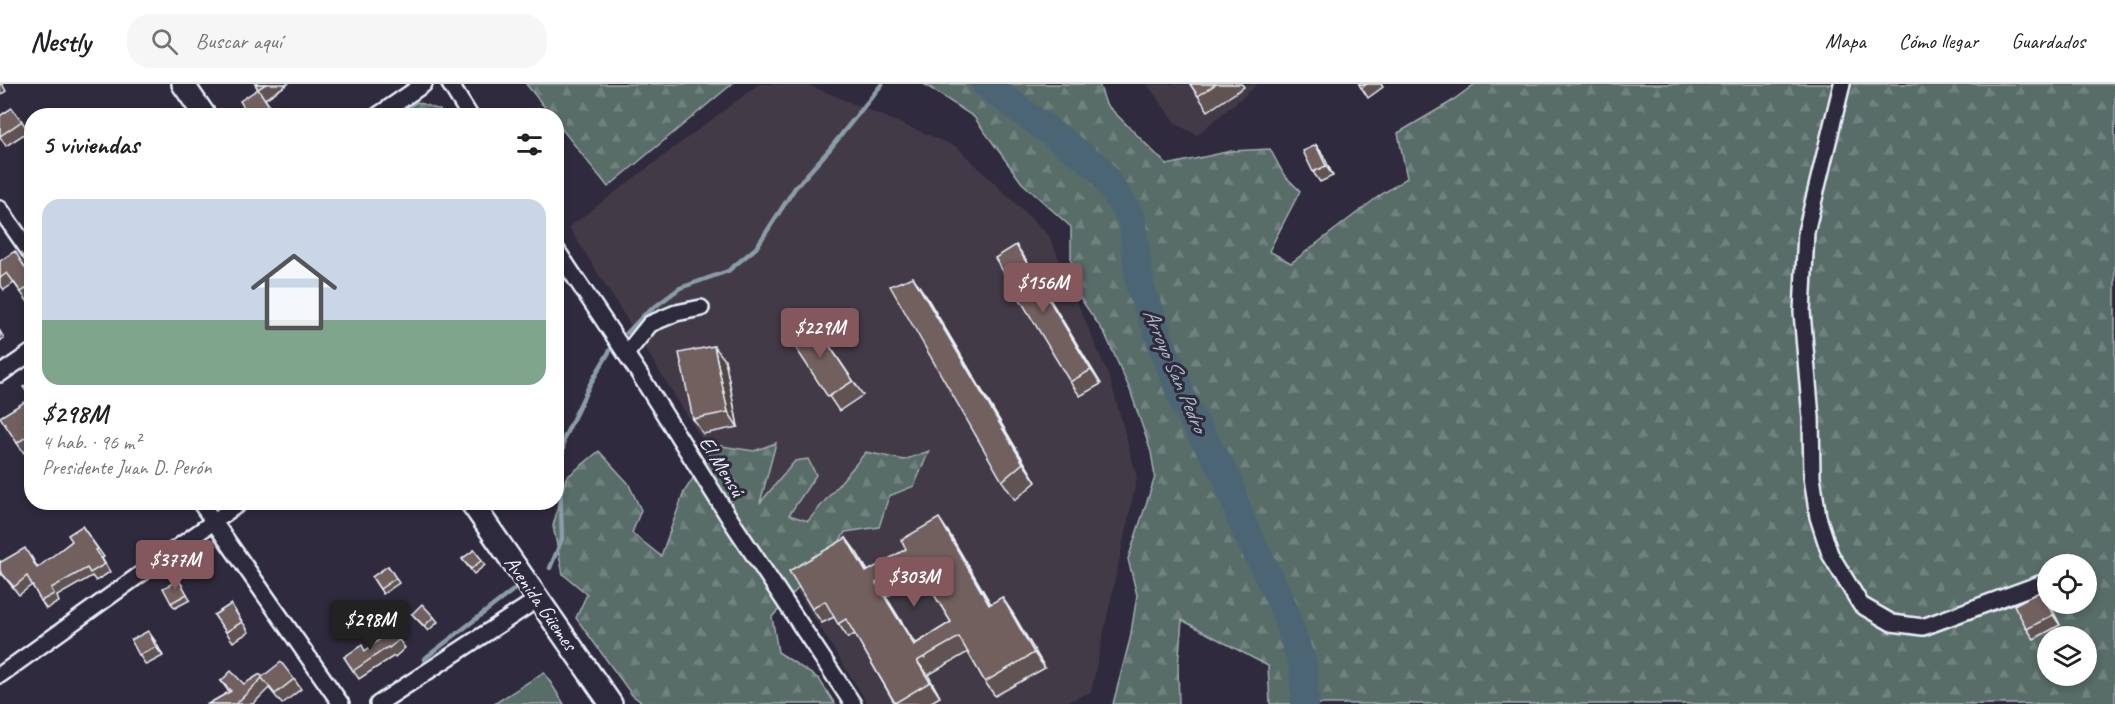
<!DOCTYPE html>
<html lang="es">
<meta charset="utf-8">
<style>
body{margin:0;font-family:Caveat,sans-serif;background:#f6f6f6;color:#202124;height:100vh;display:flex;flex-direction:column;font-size:22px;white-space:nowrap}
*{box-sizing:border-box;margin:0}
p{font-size:20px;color:#757577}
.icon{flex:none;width:33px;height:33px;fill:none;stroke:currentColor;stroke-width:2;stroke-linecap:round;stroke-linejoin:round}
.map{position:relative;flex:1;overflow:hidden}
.drawer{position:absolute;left:24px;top:24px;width:540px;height:402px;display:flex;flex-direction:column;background:#fff;border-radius:24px;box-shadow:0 3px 9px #0003}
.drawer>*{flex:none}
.controls{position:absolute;left:2037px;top:470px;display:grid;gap:12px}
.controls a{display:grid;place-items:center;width:60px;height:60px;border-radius:50%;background:#fff;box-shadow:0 3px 9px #0003;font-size:30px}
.price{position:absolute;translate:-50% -51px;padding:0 14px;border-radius:6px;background:#84575d;color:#fff;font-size:20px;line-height:39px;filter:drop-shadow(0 2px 3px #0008)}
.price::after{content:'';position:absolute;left:50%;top:36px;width:18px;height:14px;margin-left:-9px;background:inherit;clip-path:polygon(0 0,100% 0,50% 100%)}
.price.current{background:#222;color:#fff}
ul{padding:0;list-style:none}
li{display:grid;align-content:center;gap:12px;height:318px;padding:0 18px}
li span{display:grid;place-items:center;height:186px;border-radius:18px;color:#555}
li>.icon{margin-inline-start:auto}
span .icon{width:108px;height:108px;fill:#fffc;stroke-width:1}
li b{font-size:26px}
h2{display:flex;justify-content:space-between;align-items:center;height:72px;padding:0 18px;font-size:26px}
header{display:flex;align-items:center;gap:36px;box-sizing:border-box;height:84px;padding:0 30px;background:#fff;border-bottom:2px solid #e0e0e0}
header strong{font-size:28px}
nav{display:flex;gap:33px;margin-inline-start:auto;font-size:21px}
.search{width:420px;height:54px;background:#f6f6f6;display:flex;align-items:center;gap:15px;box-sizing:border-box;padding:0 21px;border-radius:24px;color:#757577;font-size:22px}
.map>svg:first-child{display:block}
.built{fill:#433a47}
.forest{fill:url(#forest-firs);stroke:#a0aeb0;stroke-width:1.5;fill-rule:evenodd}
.pitch{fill:#586c67;stroke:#a0aeb0;stroke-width:1.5}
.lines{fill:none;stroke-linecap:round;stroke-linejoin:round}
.stream{stroke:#8a9da9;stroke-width:4.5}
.river{stroke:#4c6574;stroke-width:28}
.minor-casing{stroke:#e8f1f8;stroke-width:20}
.secondary-casing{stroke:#e8f1f8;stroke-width:26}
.minor{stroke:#2f2a3d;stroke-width:15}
.secondary{stroke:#2f2a3d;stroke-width:21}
.wall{fill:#625352;stroke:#e8f1f8;stroke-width:1.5;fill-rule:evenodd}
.shaded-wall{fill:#504442;stroke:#e8f1f8;stroke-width:1.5}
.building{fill:#72615f;stroke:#e8f1f8;stroke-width:1.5;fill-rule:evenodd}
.labels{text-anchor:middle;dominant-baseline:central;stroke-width:6;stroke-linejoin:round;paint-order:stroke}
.street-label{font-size:21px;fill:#e8f1f8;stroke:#2f2a3d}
.water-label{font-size:22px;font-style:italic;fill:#aab9c3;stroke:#2f2a3d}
</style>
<header>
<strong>Nestly</strong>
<div class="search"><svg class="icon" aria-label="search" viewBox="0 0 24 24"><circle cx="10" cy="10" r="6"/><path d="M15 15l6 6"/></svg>Buscar aquí</div>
<nav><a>Mapa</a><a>Cómo llegar</a><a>Guardados</a></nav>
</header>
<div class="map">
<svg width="2115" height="620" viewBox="0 0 2115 620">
<defs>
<pattern id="forest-firs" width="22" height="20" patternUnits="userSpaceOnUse" patternTransform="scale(1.5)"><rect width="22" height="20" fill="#586c67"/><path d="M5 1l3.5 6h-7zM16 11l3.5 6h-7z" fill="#70817e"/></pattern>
</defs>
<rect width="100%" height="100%" fill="#2f2a3d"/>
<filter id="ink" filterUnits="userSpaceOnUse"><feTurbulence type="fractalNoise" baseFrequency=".0167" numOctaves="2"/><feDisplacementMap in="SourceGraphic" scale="12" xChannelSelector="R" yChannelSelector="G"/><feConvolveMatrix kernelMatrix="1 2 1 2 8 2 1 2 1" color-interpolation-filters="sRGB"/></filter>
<g filter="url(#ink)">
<g class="built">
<path d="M759 0H806L957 63 1049 152 1110 295 1137 393 1091 608 1062 620H868L569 143Z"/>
<path d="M1147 0H1258L1197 51 1176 40Z"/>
</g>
<g class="forest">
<path d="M526 0H732L608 103 557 39 556 32 551 31Z"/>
<path d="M924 0H1099L1106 20 1167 81 1231 67 1270 65 1284 91 1300 107 1269 167 1291 179 1379 112 1407 94 1398 49 1449 19 1475 0H2115V620H1270L1268 582 1182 536 1178 582 1179 620H1113L1130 555 1137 511 1128 475 1155 393 1151 368 1130 306 1105 250 1078 211 1071 177V143L1022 99 974 33ZM2048 480H2086V519H2048ZM2048 552H2086V591H2048Z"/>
<path d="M417 18 440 26V31H397Z"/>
<path d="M776 359 760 419 795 377 808 375 816 391 789 431 808 437 866 368 904 376 929 367 914 402 889 412 879 443 845 448 831 472 800 502 772 533 778 568 819 595 835 620H644L632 611 576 534 587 510 563 490 553 442 566 394 599 367 628 399 641 426 632 449 661 472 684 408 715 361 754 367Z"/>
</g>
<path class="pitch" d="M544 588 564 620H494Z"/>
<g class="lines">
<g class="stream">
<path d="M627 249 644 231 680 204 728 187 756 164 795 104 829 66 882 0"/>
<path d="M550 484 562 455 560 392 564 354 589 302 612 263"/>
<path d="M424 575 516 504"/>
</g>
<path class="river" d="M985 0 1099 84 1132 135 1140 203 1185 322 1227 394 1243 441 1283 522 1303 583 1305 620"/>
<defs>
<g id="minor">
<path d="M450 0 470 32"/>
<path d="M1842 0 1806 148 1802 228 1811 334 1812 393 1818 433 1830 470 1861 521 1892 539 1923 543 2048 497"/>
<path d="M377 32 424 0"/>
<path d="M0 125 32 171"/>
<path d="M556 165 638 288 730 435 853 620"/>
<path d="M626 270 650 240 676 229 701 224"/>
<path d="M0 290 32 268"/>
<path d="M200 418 341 620"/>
<path d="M0 591 241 418"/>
<path d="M378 620 538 515"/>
</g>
<g id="secondary">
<path d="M183 0 205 32"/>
<path d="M471 418 611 620"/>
</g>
</defs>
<use href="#minor" class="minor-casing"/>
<use href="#secondary" class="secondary-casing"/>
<use href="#minor" class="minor"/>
<use href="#secondary" class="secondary"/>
</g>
<g class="wall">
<path d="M0 0H2L6 7 0 11Z"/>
<path d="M255 0H288L265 15 276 32H249L258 5Z"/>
<path d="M1190 0H1242L1244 3 1208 27Z"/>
<path d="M1359 0H1381L1383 3 1368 14Z"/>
<path d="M12 24 29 47 6 62 0 53V32Z"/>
<path d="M1316 61 1323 71 1333 92 1320 98 1313 88Z"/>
<path d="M1016 161 1026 176 1101 300 1080 312 1070 298Z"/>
<path d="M0 177 26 183 32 187V216L28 218 14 199 4 206 0 200Z"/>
<path d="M926 212 1036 398 1015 416 1002 397Z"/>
<path d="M812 236 863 311 839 327 788 252Z"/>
<path d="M0 247 4 254 0 257Z"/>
<path d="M725 276 738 343 703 350 693 335Z"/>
<path d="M32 297V364L24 369 17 359 31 314Z"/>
<path d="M82 442 104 473 102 474 110 488 96 497 92 492 57 512 59 518 46 525 32 501 19 511 2 490 0 492V477L1 478 31 472 38 484 72 457Z"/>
<path d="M949 449 991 520 1012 528 1045 584 995 612 985 598 968 568 928 591 940 613 928 620H895L855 550 848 554 834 533 822 539 812 525 846 454 857 469 868 487ZM922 491 951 538 915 560 886 513Z"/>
<path d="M474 466 485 481 474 490 462 475Z"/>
<path d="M388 482 399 499 383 510 372 493Z"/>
<path d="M182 501 190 516 175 524 171 519Z"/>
<path d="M2048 519H2049L2060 541 2034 555 2027 545Z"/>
<path d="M231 520 249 548 233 558 214 531Z"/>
<path d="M412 530 434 533 438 538 428 547Z"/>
<path d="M148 547 155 557 163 572 146 581 139 571Z"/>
<path d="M399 556 405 564 395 573 394 572 359 595 344 573Z"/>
<path d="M262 593 294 595 301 605 282 620 269 604 253 620H208L229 608 221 597 244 600Z"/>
</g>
<g class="shaded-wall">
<path d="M1316 61 1323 71 1333 92 1326 82Z"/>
<path d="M1016 161 1026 176 1101 300 1091 286Z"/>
<path d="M913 193 926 212 1036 398 1023 379Z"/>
<path d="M714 262 725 276 738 343 728 328Z"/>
<path d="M939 434 949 449 999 535 989 521Z"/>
<path d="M846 454 857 469 876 503 866 488Z"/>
<path d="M876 499 886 513 925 575 914 561Z"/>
<path d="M2041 507 2048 517V519H2049L2060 541 2053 531Z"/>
<path d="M1002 513 1012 528 1045 584 1034 569Z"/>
<path d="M148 547 155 557 163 572 156 563Z"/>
<path d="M917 577 928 591 940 613 930 598Z"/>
</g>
<g class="building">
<path d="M255 0H266L258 5Z"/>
<path d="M1190 0H1216L1198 12Z"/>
<path d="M1359 0H1367L1361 4Z"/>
<path d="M258 5 270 23 256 32H249L240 17Z"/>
<path d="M12 24 22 37 0 52V32Z"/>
<path d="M1316 61 1326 82 1313 88 1303 67Z"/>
<path d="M1016 161 1091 286 1070 298 995 174Z"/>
<path d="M15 167 25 184 28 182 32 187V201L21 208 7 189 0 194V177Z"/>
<path d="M913 193 1023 379 1002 397 890 202Z"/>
<path d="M812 236 853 297 828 313 788 252Z"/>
<path d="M714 262 728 328 693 335 679 269Z"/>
<path d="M32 297V337L25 341 31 350 17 359 0 333 31 314 23 303Z"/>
<path d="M939 434 989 521 1002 513 1034 569 985 598 959 553 917 577 930 598 895 619 846 535 838 540 825 517 812 525 789 487 846 454 866 488 906 465 901 456ZM913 476 951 538 914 561 876 499Z"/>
<path d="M82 442 98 465 96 466 105 480 90 489 87 484 51 504 54 510 41 517 27 492 14 503 0 487V477L1 478 25 464 37 484 72 457 68 451Z"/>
<path d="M474 466 482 476 471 485 462 475Z"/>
<path d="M388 482 396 494 380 505 372 493Z"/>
<path d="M179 496 187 510 171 519 163 504Z"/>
<path d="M2041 507 2053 531 2027 545 2014 521Z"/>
<path d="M231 520 242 538 226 548 214 531Z"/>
<path d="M422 520 434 533 424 542 412 530Z"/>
<path d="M391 546 399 556 389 564 388 563 353 587 344 573 362 561 365 567Z"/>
<path d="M148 547 156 563 139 571 131 556Z"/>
<path d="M281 578 294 595 275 610 262 594 236 620H208L231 607 221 597 231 587 244 600 260 590 262 593Z"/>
</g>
</g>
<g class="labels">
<g class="street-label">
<text transform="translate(722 382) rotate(58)">El Mensú</text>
<text transform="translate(541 519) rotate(55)">Avenida Güemes</text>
</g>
<g class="water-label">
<text transform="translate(1175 286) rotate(67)">Arroyo San Pedro</text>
</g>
</g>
</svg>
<div class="controls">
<a><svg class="icon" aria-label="locate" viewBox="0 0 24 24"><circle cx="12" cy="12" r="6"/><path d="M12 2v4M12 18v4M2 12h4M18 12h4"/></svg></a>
<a><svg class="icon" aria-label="layers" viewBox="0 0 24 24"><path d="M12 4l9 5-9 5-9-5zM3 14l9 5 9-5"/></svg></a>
</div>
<b class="price" style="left:1043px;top:230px">$156M</b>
<b class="price" style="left:820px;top:275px">$229M</b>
<b class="price" style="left:175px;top:507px">$377M</b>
<b class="price" style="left:914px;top:524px">$303M</b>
<b class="price current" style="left:370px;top:567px">$298M</b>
<section class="drawer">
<h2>5 viviendas<svg class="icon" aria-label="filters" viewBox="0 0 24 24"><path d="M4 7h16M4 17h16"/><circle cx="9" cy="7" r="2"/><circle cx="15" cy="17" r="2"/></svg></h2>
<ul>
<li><span style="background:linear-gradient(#c9d6e8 65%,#7fa58c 0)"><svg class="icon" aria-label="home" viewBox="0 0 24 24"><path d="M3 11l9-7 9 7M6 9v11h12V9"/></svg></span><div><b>$298M</b><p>4 hab. · 96 m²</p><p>Presidente Juan D. Perón</p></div></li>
</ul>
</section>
</div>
